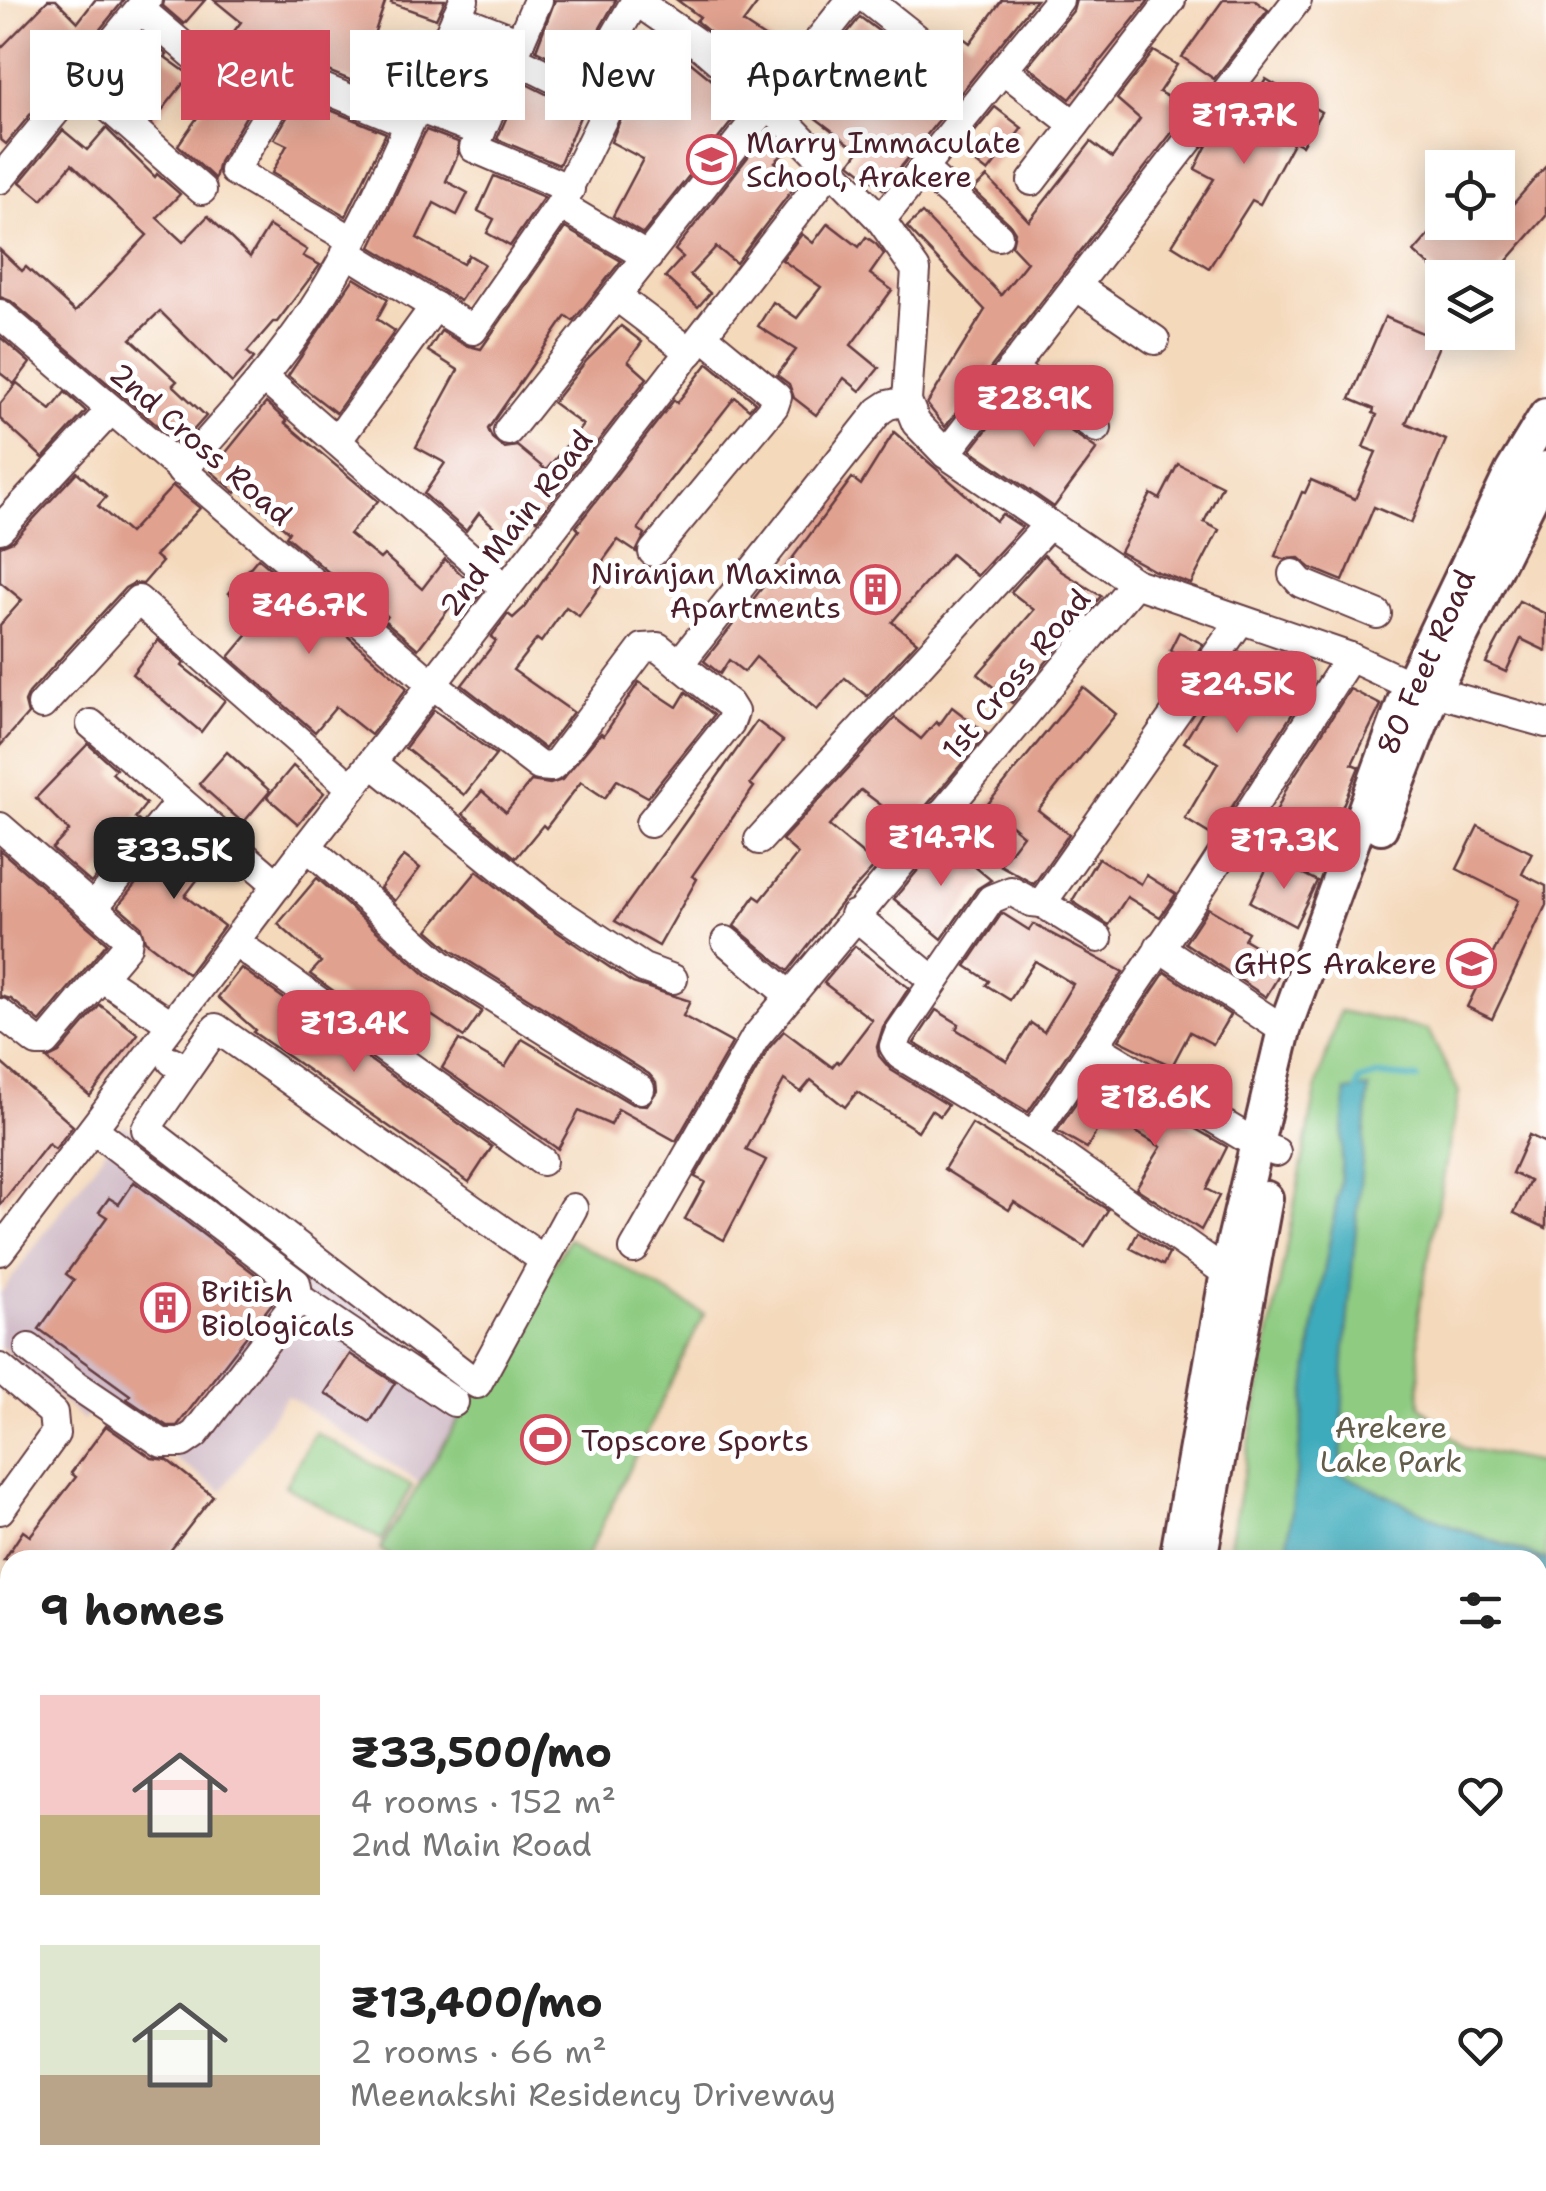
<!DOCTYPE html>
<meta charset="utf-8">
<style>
body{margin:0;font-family:"Shantell Sans",sans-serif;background:#f2f2f2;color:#222;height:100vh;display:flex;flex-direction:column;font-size:38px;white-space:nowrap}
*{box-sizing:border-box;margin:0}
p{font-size:32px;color:#767676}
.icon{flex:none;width:55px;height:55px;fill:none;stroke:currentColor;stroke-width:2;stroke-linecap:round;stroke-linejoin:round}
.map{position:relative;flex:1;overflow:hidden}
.side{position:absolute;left:0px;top:1550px;width:1548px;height:642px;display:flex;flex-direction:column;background:#fff;border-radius:30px 30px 0 0;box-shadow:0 5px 25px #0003}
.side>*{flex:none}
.banner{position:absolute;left:30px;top:30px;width:1000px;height:90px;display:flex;gap:20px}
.fabs{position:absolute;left:1425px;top:150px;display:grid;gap:20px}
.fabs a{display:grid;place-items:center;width:90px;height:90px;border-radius:0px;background:#fff;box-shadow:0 5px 25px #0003;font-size:50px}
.price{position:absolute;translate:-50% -85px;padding:0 22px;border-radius:20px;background:#d1495b;color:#fff;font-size:32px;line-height:65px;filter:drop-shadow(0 2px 5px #0008)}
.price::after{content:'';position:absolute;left:50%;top:60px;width:30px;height:22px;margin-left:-15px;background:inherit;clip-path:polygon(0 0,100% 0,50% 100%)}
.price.selected{background:#222;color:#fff}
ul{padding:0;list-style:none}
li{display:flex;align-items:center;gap:30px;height:250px;padding:0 40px}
li span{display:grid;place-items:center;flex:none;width:280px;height:200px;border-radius:0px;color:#555}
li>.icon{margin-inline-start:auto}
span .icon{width:120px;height:120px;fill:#fffc;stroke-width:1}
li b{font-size:42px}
h2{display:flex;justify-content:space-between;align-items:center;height:120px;padding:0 40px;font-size:42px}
.chip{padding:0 35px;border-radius:0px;background:#fff;box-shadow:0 5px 25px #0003;font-size:35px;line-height:90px}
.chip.selected{background:#d1495b;color:#fff}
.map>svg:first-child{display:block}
.built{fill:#f7cfd5}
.industrial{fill:#d2bdc8}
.green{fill:#8fcc82;stroke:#6c7656;stroke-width:2.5}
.water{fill:#3eabbc;stroke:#446574;stroke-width:2.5}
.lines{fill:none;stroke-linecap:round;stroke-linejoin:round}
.stream{stroke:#3eabbc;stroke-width:6}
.building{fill:#e0a18f}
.minor-casing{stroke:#643b41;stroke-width:32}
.major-casing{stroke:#643b41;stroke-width:38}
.minor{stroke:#fff;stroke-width:28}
.major{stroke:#fff;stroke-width:32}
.labels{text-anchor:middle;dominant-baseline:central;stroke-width:10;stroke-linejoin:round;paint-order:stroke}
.poi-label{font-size:30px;fill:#4a1f2b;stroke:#fff;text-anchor:start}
.street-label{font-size:30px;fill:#4a1f2b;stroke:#fff}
.park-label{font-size:30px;fill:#625c49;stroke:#fff}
</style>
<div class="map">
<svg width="1546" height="2191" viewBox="0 0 1546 2191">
<rect width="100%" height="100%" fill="#fff"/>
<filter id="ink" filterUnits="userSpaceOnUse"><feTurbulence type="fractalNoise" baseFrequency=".01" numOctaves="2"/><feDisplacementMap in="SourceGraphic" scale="20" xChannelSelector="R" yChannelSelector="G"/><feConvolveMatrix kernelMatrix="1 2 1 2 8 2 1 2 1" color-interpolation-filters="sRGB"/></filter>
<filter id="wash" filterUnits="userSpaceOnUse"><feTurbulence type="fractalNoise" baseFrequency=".0048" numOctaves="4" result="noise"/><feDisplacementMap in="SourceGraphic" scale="40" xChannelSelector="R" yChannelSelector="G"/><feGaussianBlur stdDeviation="2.25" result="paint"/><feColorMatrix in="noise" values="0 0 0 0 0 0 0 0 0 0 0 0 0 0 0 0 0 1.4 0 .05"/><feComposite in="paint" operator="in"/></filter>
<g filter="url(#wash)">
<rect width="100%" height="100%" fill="#f4d9bb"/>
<path class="built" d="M461 2182 896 2183 892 2191H455Z"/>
<path class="industrial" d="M124 1125 476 1395 421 1484 287 1395 222 1491 95 1404 84 1420 0 1346V1294Z"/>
<g class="green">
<path d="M1340 1011 1428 1030 1459 1092 1418 1314 1420 1405 1464 1448 1546 1464V1560L1454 1527 1341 1475 1344 1357 1368 1088 1346 1092 1340 1184 1313 1333 1286 1560H1227L1317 1085Z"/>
<path d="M569 1239 618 1264 704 1314 585 1560H394L380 1549Z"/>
<path d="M315 1432 412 1486 382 1540 285 1486Z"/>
<path d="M0 1652 10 1659V1808L0 1823Z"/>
<path d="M98 2182 461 2183 455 2191H91Z"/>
</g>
<path class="water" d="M1369 1088 1344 1357 1341 1474 1454 1527 1546 1560V2191H1029L1033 2182H1538V1560H1286L1313 1333 1340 1184 1346 1091Z"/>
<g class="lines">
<path class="stream" d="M1357 1090 1359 1081 1379 1075 1417 1079"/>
</g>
<g id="blocks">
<g class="building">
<path d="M48 0H56L78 22 95 0H124L6 144 0 139V49Z"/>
<path d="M164 0H205L184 24 163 6Z"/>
<path d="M214 0H386L372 40 417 59 399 100 252 40H240L232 34 241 22Z"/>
<path d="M392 0H445L436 19 391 3Z"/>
<path d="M555 0H616L576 70 536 50Z"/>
<path d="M677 0H760L743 23 787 52 766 79 696 21 700 17Z"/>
<path d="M1002 0H1036L883 189 850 163 859 151 793 101 860 17 924 65 939 58 943 45 954 31 970 43Z"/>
<path d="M1076 0H1149L1070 99 1028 66 1073 11Z"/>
<path d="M1223 0H1254L1268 10 1214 79 1182 57Z"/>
<path d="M142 34 167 55 165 57 190 75 152 123 104 80Z"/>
<path d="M469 41 497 52 472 110 440 98Z"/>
<path d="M631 43 663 63 674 49 744 106 643 234 613 216 643 159 611 142 626 106 623 96 607 85Z"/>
<path d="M1154 51 1177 65 1159 92 1190 109 945 427 927 404 985 310 907 227 922 213 1001 295 1027 262 1012 246 1015 232 1010 224 973 190 987 177 1029 221 1091 142 1112 158 1140 119 1117 99Z"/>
<path d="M1266 79 1321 112 1302 145 1294 141 1260 204 1252 200 1209 268 1172 245 1214 179 1195 169 1206 147 1228 118 1240 124Z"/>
<path d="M226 82 258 96 219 162 215 179 178 145 215 92 220 96Z"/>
<path d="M522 82 582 112 559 165 497 139Z"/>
<path d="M299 97 386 133 346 216 272 173 287 145 274 139Z"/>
<path d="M995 107 1022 128 988 172 960 150Z"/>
<path d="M106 128 155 177 157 174 180 194 157 218 183 242 208 216 250 257 269 226 307 250 303 256 320 265 277 322H273L247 352 254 358 232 383 160 311 131 339 177 381 173 385 206 416 180 445 11 301 0 297V250L22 271 26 267 75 312 147 235 72 164 42 200 20 182 63 130 87 150Z"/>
<path d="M426 130 458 142V154L446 181 468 193 457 215 434 203 417 238 463 264 469 255 484 264 460 301 371 247Z"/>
<path d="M766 134 784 153 775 162 799 181 736 263 716 247 690 275 710 293 698 307 665 277 683 257 675 250Z"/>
<path d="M1546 166V216L1492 278H1444L1414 252 1440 222H1498V189L1514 203Z"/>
<path d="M494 176 544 197 510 246 487 233 494 219 478 211Z"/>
<path d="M828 223 859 247 866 237 876 244 884 254 870 274 892 290 851 345 879 368 860 391 844 378 816 415 794 398 789 384 777 375 796 350 758 326 773 302 797 318 821 287 782 260 802 234 813 243Z"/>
<path d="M565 228 621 261 573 321 566 316 488 429 492 438 504 448 517 446 546 470 583 425 553 403 587 360 621 326 642 342 628 361 647 378 537 520 535 518 512 543 479 513 466 531 424 494 445 463 416 447 458 370 428 351 441 331 465 345 481 349Z"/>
<path d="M354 278 388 299 377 319 395 331 336 413 288 376Z"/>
<path d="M1385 317 1441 341 1406 423 1446 440 1411 523 1374 507 1343 581 1311 568 1299 558 1284 559 1275 556 1302 492 1305 493 1311 480 1355 499 1376 452 1363 447 1377 415 1373 413 1374 409 1350 399Z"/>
<path d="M0 337 30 363 14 384 0 373Z"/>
<path d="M708 363 755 402 749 409 735 397 667 484 638 529 645 534 636 552 618 540 592 576 602 583 579 616 566 607 541 642 537 639 513 670 573 712 545 749 462 685 496 641 491 637 508 614 513 618 524 608 579 530 576 527 674 400 677 403Z"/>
<path d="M17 383 51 410 65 392 86 411 43 458 0 419V404Z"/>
<path d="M1015 393 1097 449 1054 507 971 450Z"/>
<path d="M266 403 287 421 285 423 378 501 349 534 380 559 384 555 422 589 445 559 481 593 463 615 451 606 418 649 384 620 387 616 350 582 346 587 286 536 289 532 239 489 236 493 211 471Z"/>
<path d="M894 432 996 521 1002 514 1022 527 977 576 951 554 892 622 917 642 867 696 845 678 817 710 756 657 744 672 729 660 720 674 704 661 766 583 771 587 852 478 861 485Z"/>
<path d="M1178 464 1222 486 1204 522 1219 530 1191 584 1155 571 1120 552 1151 494 1160 499Z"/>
<path d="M77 472 106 497 98 506 129 533 173 486 200 508 155 556 162 562 143 584 134 583 125 588 29 693 25 702 28 714 0 746V625L22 600 0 582V546L13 541Z"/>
<path d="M1044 555 1061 571 1101 596 1012 703 978 674 1034 610 1011 592Z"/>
<path d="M258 558 407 688 371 735 336 707 315 732 229 657 261 619 229 593Z"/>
<path d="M1519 601 1546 614V651L1521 639 1506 672 1486 663Z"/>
<path d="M1179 632 1203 644 1191 661 1170 650Z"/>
<path d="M158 640 184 663 182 666 225 700 201 732 132 674Z"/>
<path d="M1240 652 1278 677 1273 685 1300 702 1213 836 1185 819 1218 763 1184 742Z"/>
<path d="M639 682 677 707 686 692 714 715 648 797 617 780 605 798 581 782 546 828 543 825 516 858 463 814 482 791 506 812 531 781 550 784 562 780 601 733 604 735Z"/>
<path d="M1083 687 1116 714 1038 810 1069 834 1034 884 1000 865 1023 835 987 805Z"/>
<path d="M1350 689 1381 705 1352 764 1359 767 1327 843 1273 819 1287 787Z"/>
<path d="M952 707 987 734 909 826 861 790 829 826 876 865 841 903 788 971 734 926 755 896 761 900 798 854 782 840 895 718 921 739 936 722 939 725Z"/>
<path d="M434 710 496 755 464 795 405 748Z"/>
<path d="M757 721 783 741 750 784 754 787 692 876 697 879 659 946 615 921Z"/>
<path d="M88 744 116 769 112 773 146 804 135 818 140 822 91 883 52 849 69 831 36 798Z"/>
<path d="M227 752 270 791 243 823 199 784Z"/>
<path d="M293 766 324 793 298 824 267 797Z"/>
<path d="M182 826 216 855 185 896 224 926 188 974 145 941 140 925 118 906Z"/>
<path d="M1478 826 1532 853 1522 874 1546 886V905L1492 1019 1467 1007 1519 900 1457 869Z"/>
<path d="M943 840 991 880 977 889 942 939 894 899Z"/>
<path d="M0 850 107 943 40 1022 11 999 0 996Z"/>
<path d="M404 856 420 868 395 901 380 888Z"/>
<path d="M1098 858 1141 884 1146 875 1176 894 1160 917 1127 897 1109 925 1072 901Z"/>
<path d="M1272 858 1317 881 1295 926 1250 902Z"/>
<path d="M477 871 532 915 633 983 690 1001 683 1016 732 1043 676 1141 618 1109 611 1125 579 1111 558 1149 442 1068 459 1040 505 1067 522 1039 632 1104 647 1105 657 1091 656 1082 649 1074 451 950 428 930Z"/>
<path d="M317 878 428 977 482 1011 464 1037 410 1001 388 1030 310 974 321 962 278 924Z"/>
<path d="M1208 908 1248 932 1244 939 1286 964 1266 997 1185 943Z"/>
<path d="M1002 913 1029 930 1033 924 1123 972 1028 1112 914 1043 936 1010 959 1024 956 1029 1007 1061 1031 1023 1044 1032 1073 984 1035 961 1010 1000 986 985 989 981 966 966Z"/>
<path d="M855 946 909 988 883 1027 877 1047 879 1056 891 1070 948 1105 940 1116 931 1110 918 1131 857 1092 845 1107 811 1080 801 1092 784 1080 746 1150 766 1160 724 1240 685 1219 705 1182 695 1177 769 1048 784 1031 832 1067 837 1061 839 1063 872 1020 824 983Z"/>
<path d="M241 968 492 1147 469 1182 253 1032 255 1030 218 997Z"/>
<path d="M1165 972 1230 1015 1213 1044 1190 1032 1172 1066 1119 1040Z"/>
<path d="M100 1005 138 1034 90 1096 47 1059 59 1053Z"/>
<path d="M0 1062 73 1126 55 1149 48 1144 0 1205Z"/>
<path d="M1099 1070 1122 1084 1116 1096 1147 1112 1152 1104 1227 1147 1206 1189 1219 1196 1201 1230 1136 1188 1161 1147 1106 1114 1087 1148 1057 1131Z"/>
<path d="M972 1124 1108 1210 1085 1247 1014 1202 1009 1210 944 1169Z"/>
<path d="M1529 1135 1546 1143V1228L1514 1213 1530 1181 1512 1173Z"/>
<path d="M134 1182 280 1293 177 1426H167L127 1399 130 1395 39 1329 74 1280 66 1274 107 1217 99 1212 109 1198 119 1204Z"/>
<path d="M1138 1232 1169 1254 1163 1265 1130 1248Z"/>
<path d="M350 1354 395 1383 370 1422 325 1393Z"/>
<path d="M106 1426 152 1458 167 1460 213 1496 163 1560H4L23 1531 30 1536 76 1477 71 1473Z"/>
</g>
</g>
</g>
<g filter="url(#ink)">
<use href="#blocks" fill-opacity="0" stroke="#643b41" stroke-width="2.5"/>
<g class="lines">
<defs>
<g id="minor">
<path d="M538 0 474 148 570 189"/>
<path d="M635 0 701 46 768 104 881 220 916 270 907 401 916 423 946 454 1135 583 1350 657 1410 685 1546 723"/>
<path d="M868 0 926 46"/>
<path d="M140 9 202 62"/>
<path d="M456 17 520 42"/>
<path d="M245 56 408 123"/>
<path d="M1004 70 1075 125"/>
<path d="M292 74 234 171 352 240"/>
<path d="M80 82 202 190"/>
<path d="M583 92 636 0"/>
<path d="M415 107 481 132"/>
<path d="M923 169 998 236"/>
<path d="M0 179 147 0"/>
<path d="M1032 181 1171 0"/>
<path d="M560 205 648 257"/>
<path d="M881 220 1059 0"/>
<path d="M346 252 473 330 560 205 609 106 513 58"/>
<path d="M1076 286 1155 340"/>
<path d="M616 296 690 352"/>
<path d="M0 314 432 684 539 766 551 767 558 761 643 648 658 647 729 704 734 712 730 723 650 823"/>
<path d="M1011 369 1097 428"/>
<path d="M263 377 506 589"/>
<path d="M508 431 851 0"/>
<path d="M337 441 435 306"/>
<path d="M946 454 1297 0"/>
<path d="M181 471C227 419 274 369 312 311 374 216 417 103 464 0"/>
<path d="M0 529 111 410"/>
<path d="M653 552 774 406 777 397 703 336"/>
<path d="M1293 574 1301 583 1377 614"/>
<path d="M679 664 879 411 888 405 907 401"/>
<path d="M42 705 138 600 352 788"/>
<path d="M91 724 278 885"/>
<path d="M372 763 542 901 643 968 673 979"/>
<path d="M0 827 128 938 127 946 46 1042H37L0 1013"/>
<path d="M759 840 1049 524"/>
<path d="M307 846 440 964 640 1089"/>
<path d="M103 896 180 801"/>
<path d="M1042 903 1241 620"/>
<path d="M854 915 934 981"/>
<path d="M1098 938 1042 903 1031 902 1011 891 991 899 899 1033 894 1046 900 1055 1033 1136 1227 1273"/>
<path d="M726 941 790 996"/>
<path d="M235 942 542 1161"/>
<path d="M1159 947 1284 1030"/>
<path d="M101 977 171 1024"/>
<path d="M1094 1046 1256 1144 1276 1152"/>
<path d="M172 1061 186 1071 216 1028 544 1260"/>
<path d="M186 1071 146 1129 477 1384 573 1208"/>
<path d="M1033 1136 1194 898 1350 657"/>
<path d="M634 1249 755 1038 1135 583"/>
<path d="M0 1251 307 846 830 170"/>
<path d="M299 1298 454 1402"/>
<path d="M29 1348 76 1385 162 1443H182L195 1434 299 1298 296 1283 93 1129"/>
<path d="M0 1368 53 1413 55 1434 0 1510"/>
<path d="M0 2110 10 2099"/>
<path d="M24 2191 31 2182"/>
<path d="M170 2191 177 2182"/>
<path d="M397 2191 403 2182"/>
<path d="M479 2191 484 2182"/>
</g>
<g id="major">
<path d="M1381 827 1434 691 1546 468"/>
<path d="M1176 1560 1229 1261 1284 1030 1410 685 1512 471 1546 415"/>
<path d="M1200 1560 1266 1198"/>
<path d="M913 2191 917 2182"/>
<path d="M941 2191 945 2182"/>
</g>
</defs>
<use href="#minor" class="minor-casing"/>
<use href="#major" class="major-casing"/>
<use href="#minor" class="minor"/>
<use href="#major" class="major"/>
</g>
</g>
<defs>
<symbol id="school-ring" viewBox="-11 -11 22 22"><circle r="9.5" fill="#fff" stroke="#d1495b" stroke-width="1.5"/><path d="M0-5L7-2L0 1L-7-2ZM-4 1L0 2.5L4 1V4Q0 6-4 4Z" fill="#d1495b"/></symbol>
<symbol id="building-ring" viewBox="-11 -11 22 22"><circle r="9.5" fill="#fff" stroke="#d1495b" stroke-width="1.5"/><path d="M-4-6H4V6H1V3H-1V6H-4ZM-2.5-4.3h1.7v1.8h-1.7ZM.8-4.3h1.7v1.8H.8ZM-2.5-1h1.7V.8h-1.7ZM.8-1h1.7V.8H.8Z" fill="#d1495b"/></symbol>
<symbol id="stadium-ring" viewBox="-11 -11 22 22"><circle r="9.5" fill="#fff" stroke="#d1495b" stroke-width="1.5"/><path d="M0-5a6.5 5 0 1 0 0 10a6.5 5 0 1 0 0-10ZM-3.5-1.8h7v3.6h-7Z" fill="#d1495b"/></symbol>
</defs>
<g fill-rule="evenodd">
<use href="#school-ring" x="684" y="132" width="55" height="55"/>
<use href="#building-ring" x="848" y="562" width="55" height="55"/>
<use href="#school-ring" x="1444" y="936" width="55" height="55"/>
<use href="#building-ring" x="138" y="1280" width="55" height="55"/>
<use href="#stadium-ring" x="518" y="1412" width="55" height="55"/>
</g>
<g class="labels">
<g class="poi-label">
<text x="746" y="142">Marry Immaculate<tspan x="746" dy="34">School, Arakere</tspan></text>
<text x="841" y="573" text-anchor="end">Niranjan Maxima<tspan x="841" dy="34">Apartments</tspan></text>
<text x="1437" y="963" text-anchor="end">GHPS Arakere</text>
<text x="201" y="1291">British<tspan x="201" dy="34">Biologicals</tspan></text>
<text x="581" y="1440">Topscore Sports</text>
</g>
<g class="street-label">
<text transform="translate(201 444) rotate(41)">2nd Cross Road</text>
<text transform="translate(516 523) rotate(-52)">2nd Main Road</text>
<text transform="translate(1426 662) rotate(-66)">80 Feet Road</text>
<text transform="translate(1016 674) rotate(-50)">1st Cross Road</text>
</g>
<g class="park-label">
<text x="1391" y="1427">Arekere<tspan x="1391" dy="34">Lake Park</tspan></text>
</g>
</g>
</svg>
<div class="fabs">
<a><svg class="icon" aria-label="locate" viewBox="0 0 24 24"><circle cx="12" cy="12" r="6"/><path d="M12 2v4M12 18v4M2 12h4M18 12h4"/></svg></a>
<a><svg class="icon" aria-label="layers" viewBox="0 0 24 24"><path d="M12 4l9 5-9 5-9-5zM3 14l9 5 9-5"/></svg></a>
</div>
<b class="price" style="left:1244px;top:167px">₹17.7K</b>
<b class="price" style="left:1034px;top:450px">₹28.9K</b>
<b class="price" style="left:309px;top:657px">₹46.7K</b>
<b class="price" style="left:1237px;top:736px">₹24.5K</b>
<b class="price" style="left:941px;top:889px">₹14.7K</b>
<b class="price" style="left:1284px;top:892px">₹17.3K</b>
<b class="price selected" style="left:174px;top:902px">₹33.5K</b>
<b class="price" style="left:354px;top:1075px">₹13.4K</b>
<b class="price" style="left:1155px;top:1149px">₹18.6K</b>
<div class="banner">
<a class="chip">Buy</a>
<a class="chip selected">Rent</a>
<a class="chip">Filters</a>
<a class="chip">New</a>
<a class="chip">Apartment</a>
</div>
<section class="side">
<h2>9 homes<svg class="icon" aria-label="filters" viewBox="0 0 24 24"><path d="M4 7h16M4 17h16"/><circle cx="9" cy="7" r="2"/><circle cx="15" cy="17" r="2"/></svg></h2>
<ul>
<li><span style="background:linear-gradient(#f6c9c9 60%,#c2b280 0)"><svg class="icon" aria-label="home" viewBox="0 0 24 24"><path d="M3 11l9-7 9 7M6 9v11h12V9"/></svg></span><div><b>₹33,500/mo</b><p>4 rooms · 152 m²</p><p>2nd Main Road</p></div><svg class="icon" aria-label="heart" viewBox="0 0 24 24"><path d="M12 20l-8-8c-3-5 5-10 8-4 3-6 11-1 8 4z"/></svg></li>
<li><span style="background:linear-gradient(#dfe7d0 65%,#b9a48a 0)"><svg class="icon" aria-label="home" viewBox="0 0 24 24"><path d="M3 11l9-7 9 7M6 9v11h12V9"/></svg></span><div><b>₹13,400/mo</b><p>2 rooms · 66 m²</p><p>Meenakshi Residency Driveway</p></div><svg class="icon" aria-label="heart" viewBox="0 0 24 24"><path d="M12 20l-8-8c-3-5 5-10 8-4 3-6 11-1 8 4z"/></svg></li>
</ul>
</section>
</div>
